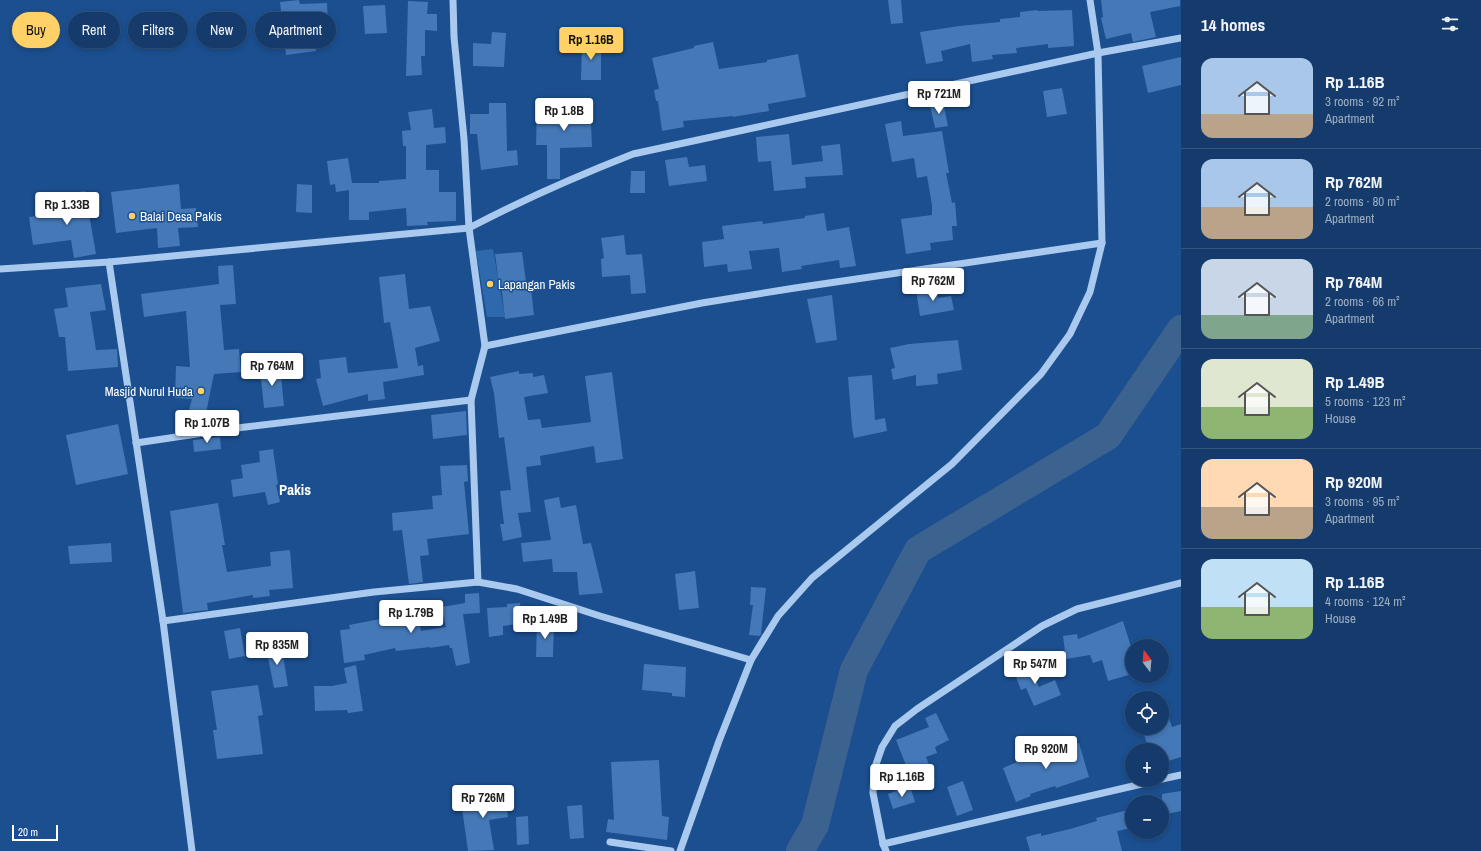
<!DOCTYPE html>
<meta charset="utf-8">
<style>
body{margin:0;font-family:"Archivo Narrow",sans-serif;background:#1d4271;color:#f1f3f6;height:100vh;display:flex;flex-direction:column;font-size:15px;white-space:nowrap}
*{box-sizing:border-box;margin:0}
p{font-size:13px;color:#9dadc1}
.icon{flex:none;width:22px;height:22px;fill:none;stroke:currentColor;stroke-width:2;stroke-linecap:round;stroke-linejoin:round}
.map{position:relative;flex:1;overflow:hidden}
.drawer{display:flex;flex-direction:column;background:#143b6b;width:300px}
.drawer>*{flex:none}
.top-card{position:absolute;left:12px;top:12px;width:380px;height:36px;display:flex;gap:8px}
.needle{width:26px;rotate:344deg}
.fabs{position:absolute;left:1125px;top:639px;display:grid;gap:8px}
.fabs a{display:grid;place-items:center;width:44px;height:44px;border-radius:50%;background:#143b6b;box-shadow:0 2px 6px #0003,0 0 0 1px #33557e;font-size:20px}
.scale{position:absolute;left:12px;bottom:10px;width:46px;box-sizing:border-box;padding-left:4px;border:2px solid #fff;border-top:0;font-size:11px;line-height:14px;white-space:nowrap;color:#fff;-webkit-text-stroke:3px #1b4f8f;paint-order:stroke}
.price{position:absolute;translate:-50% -34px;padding:0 9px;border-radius:4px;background:#fff;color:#222;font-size:13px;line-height:26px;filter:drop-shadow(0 1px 2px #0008)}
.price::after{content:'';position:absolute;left:50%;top:24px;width:12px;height:9px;margin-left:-6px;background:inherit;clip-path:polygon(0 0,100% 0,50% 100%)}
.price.current{background:#ffd166;color:#111}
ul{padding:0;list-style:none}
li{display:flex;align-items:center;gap:12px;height:100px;padding:0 20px}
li+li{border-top:1px solid #33557e}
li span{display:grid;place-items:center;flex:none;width:112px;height:80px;border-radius:12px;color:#555}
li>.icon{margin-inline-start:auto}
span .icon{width:48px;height:48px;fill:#fffc;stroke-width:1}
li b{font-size:17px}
h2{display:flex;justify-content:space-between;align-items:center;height:48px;padding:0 20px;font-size:17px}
.tag{padding:0 14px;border-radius:18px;background:#143b6b;box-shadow:0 2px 6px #0003,0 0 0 1px #33557e;font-size:14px;line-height:36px}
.tag.current{background:#ffd166;color:#111}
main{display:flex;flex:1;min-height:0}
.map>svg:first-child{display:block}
.green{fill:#2e69ad}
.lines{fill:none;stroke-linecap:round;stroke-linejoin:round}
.river{stroke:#3c6290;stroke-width:28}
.building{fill:#4478b7}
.minor{stroke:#a9c9ee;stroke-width:7}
.poi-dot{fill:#ffd166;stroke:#1b4f8f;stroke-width:1.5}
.labels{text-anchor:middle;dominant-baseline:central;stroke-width:3;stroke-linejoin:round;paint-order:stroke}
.poi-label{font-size:13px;fill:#fff;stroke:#1b4f8f;text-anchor:start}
.quarter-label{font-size:15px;font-weight:bold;fill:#fff;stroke:#1b4f8f}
</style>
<main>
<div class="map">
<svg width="1181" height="851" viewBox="0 0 1181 851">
<rect width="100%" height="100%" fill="#1b4f8f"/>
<path class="green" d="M493 249 505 317H487L476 251Z"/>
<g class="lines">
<path class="river" d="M800 851 815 825 854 670 918 550 1108 436 1181 329"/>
</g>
<g class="building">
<path d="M299 0 300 4 327 3 328 28 314 29 316 51 286 55 280 2Z"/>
<path d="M888 0H901L903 23 891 24Z"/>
<path d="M1101 0H1180V6L1150 12 1156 37 1133 42 1131 33 1106 39 1101 18 1103 17Z"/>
<path d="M408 1 428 2 427 14H437V31L425 30V56H421L422 75 406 76Z"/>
<path d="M385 5 387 33 365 34 363 6Z"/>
<path d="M1037 10V11L1072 10 1074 46 1048 48V44L1016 48 1017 53 992 55 993 59 972 62 970 44 941 51 943 61 926 64 920 32 959 26 1000 22V19L1020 17V12Z"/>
<path d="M492 32 506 33 504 67 473 66V43L491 44Z"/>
<path d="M582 42 601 43V80H581Z"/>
<path d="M713 42 719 69 767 62V60L798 54 806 97 768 104 769 111 733 117V116L683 121 684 127 662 131 658 101H656L654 90 659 89 652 58 694 48V46Z"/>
<path d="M1181 57V85L1148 93 1142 66Z"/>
<path d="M1062 88 1067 114 1047 117 1043 91Z"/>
<path d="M590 100 592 147 560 148V179H547V145H536L537 111 567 112V101Z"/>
<path d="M943 102 948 126 935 128 930 105Z"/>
<path d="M489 103H506L507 151 517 150 518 165 481 170 477 134H470V114H489Z"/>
<path d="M432 109 434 128 445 127 446 143 426 145V170H439V192H456V221L427 222 428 225 407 226 406 208 369 212V220H349V190L336 192 335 184 330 185 327 161 348 158 352 183H379V181L406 179V146H403L402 131 411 130 408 112Z"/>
<path d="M901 121 903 136 942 131 949 173H946L952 203 955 202 957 226H952L953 240 930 243 931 250 906 254 901 219 932 215V205L927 176 917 178 914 158 892 162 885 124Z"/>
<path d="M789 134 792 165 823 161 821 146 840 144 843 175 805 177 806 188 774 191 771 161 758 162 756 137Z"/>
<path d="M687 157 689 167 705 165 707 181 669 186 665 160Z"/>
<path d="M631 171H645V193H630Z"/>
<path d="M179 184 181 209 196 208 198 227 178 228 180 246 158 248 157 228 116 233 111 192Z"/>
<path d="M297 184 312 185V213L296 212Z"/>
<path d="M85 191 96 254 74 258 71 240 33 245 29 217 66 212 63 195Z"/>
<path d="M824 213 827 231 849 227 856 266 840 268 839 260 801 266 802 269 782 272 779 248 749 251 752 269 728 272 727 264 704 267 702 242 724 239 722 226 762 221 763 224 805 218V216Z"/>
<path d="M624 235 626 255 642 254 646 293 631 294 630 275 602 277 601 259 604 258 601 238Z"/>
<path d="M522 252 527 289H531L534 315 505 319 501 283H499L495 254Z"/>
<path d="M233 265 236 304 220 305 224 350 239 349 241 372 214 374 206 413 189 410 192 399 175 398 176 366 190 367 186 311 144 317 141 294 219 284 218 266Z"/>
<path d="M405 274 409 309 430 306 440 341 415 348 418 366 423 365 424 375 383 382 385 399 368 401V394L323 406 316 379 321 378 319 360 346 357 348 373 398 368 390 322 384 323 379 277Z"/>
<path d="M101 284 106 310 90 312 96 350 117 349 118 367 68 371 65 337H59L54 309 68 307 65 288Z"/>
<path d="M936 286 938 298 951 296 954 310 920 316 916 290Z"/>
<path d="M832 295 837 340 816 343 807 299Z"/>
<path d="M958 340 962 370 937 374 938 384 916 386V375L893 380 891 369 895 368 890 348 909 344Z"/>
<path d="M280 366 284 406 264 408 260 369Z"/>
<path d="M519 371V374L533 373V377L544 375 548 393 524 397 528 420 540 419 542 428 591 422 585 376 612 372 623 459 596 463 594 446 540 456 541 465 526 467 531 512 518 513 522 537 503 541 500 524H504L500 491 511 490 504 437 499 438 494 393 490 377Z"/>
<path d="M872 375 875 420 885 418 887 431 854 438 852 428 848 377Z"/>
<path d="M466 411 467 435 433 439 431 415Z"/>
<path d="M118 424 128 474 76 485 66 435Z"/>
<path d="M220 437 221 449 194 452 193 440Z"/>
<path d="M273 449 278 484 276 485 280 502 268 505 265 492 233 497 231 480 243 478 241 465 260 462 259 451Z"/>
<path d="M467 465 468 481 464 482 469 534 427 539 429 555 420 556 423 582 409 584 402 530 393 531 392 513 433 509 432 496 442 495 440 466Z"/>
<path d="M559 497 561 508 576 505 583 544 591 543 603 593 579 595 577 572H553L552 559 523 562 521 543 551 540 544 500Z"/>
<path d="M218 503 225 545H222L227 572 271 566 270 552 290 550 293 588 269 590 270 596 253 598V595L207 603 208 610 183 613 170 511Z"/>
<path d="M111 543 112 562 70 564 68 546Z"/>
<path d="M695 571 699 608 679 610 675 574Z"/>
<path d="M751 587 766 588 761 634 760 636 749 635 753 605H750Z"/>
<path d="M479 593 480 613 463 614 470 663 456 666 452 648H450L449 645 430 648V647L396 651 395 648 364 655 365 660 344 663 340 630 350 629 349 625 385 618 386 624 419 619 421 631 446 627 442 607 465 603V594Z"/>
<path d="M520 603 523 623 503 626V635L489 637 487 608 507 607V604Z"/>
<path d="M1123 621 1132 650V674L1108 681 1102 660 1093 663 1090 655 1066 659 1063 636 1077 634 1078 639Z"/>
<path d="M537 623H554L553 657H536Z"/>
<path d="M240 628 245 656 229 659 224 631Z"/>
<path d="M281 644 288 686 274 688 266 647Z"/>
<path d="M1028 660 1039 687 1055 680 1061 695 1034 706 1026 688 1021 690 1012 667Z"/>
<path d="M644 664 686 667 685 697 672 696V693L642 690Z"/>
<path d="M356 665 363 711 348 713 347 710 315 711 314 686H332L347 683 344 668Z"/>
<path d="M258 685 263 715 258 716 263 754 217 759 213 730H217L211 691Z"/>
<path d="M1162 704H1164L1172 727 1181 724V757L1162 763V750H1149L1142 728H1162Z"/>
<path d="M936 713 949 740 935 747 937 753 926 757 935 780 915 788 896 740 929 727 925 718Z"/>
<path d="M1059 743 1061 749 1079 743 1089 777 1056 788 1055 786 1030 794 1031 796 1016 802 1003 768 1024 759 1023 757 1041 751 1040 749Z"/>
<path d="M659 760 662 816 669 817 667 840 606 832 608 819 614 820 611 762Z"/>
<path d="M963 781 973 810 957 816 947 787Z"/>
<path d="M504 786 508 817 489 820 494 850 468 851 461 801 492 797 490 788Z"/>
<path d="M910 786 915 802 893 809 888 794Z"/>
<path d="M1181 791V811L1162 815V794Z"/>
<path d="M582 805 584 838 570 839 567 806Z"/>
<path d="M1132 809V828L1117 831 1122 851H1030L1026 837 1041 833V836L1070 829 1097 821 1096 818Z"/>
<path d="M528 816 529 844 517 845 516 817Z"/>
</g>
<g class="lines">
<g class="minor">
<path d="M453 0 454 37 464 139 469 228 485 346 471 400 478 582"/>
<path d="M109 262 163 621 192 851"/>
<path d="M0 269 109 262 469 228C522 200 577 176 633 154L1098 53 1181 38"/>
<path d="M485 346 702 303 795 288 1102 243"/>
<path d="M136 443 237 428 471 400"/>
<path d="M163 621 374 592 478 582 517 589 600 616 751 660"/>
<path d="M1162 779 1181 775"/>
<path d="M610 842 671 851"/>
<path d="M883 844 873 793 874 770 882 747 895 726 917 709 1042 626 1077 609 1181 583"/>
<path d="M680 851 719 741 751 660 778 616 812 578 952 464 1041 374 1070 334 1090 292 1102 243 1098 53 1090 0"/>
<path d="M886 851 883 844 1159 780"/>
</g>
</g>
<g class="poi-dot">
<circle cx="132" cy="216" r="4"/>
<circle cx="490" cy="284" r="4"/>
<circle cx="201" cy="391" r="4"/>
</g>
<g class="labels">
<g class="poi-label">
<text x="140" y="216">Balai Desa Pakis</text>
<text x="498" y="284">Lapangan Pakis</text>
<text x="193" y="391" text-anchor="end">Masjid Nurul Huda</text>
</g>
<g class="quarter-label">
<text x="295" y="489">Pakis</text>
</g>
</g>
</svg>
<div class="fabs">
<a><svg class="needle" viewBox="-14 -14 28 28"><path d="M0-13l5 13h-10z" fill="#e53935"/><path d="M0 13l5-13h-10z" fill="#9dadc1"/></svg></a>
<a><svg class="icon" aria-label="locate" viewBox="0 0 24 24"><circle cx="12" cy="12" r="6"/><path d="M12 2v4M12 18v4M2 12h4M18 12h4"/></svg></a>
<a>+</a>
<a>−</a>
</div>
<div class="scale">20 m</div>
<b class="price current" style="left:591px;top:61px">Rp 1.16B</b>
<b class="price" style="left:939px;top:115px">Rp 721M</b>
<b class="price" style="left:564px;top:132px">Rp 1.8B</b>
<b class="price" style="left:67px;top:226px">Rp 1.33B</b>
<b class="price" style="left:933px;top:302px">Rp 762M</b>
<b class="price" style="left:272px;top:387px">Rp 764M</b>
<b class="price" style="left:207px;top:444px">Rp 1.07B</b>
<b class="price" style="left:411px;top:634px">Rp 1.79B</b>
<b class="price" style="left:545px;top:640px">Rp 1.49B</b>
<b class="price" style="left:277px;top:666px">Rp 835M</b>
<b class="price" style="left:1035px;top:685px">Rp 547M</b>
<b class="price" style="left:1046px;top:770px">Rp 920M</b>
<b class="price" style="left:902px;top:798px">Rp 1.16B</b>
<b class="price" style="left:483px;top:819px">Rp 726M</b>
<div class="top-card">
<a class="tag current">Buy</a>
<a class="tag">Rent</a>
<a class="tag">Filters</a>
<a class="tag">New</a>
<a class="tag">Apartment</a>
</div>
</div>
<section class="drawer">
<h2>14 homes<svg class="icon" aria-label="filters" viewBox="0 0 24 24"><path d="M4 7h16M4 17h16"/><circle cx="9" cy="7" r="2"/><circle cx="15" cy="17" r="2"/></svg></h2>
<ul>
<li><span style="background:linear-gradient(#a9c7e8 70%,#b9a48a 0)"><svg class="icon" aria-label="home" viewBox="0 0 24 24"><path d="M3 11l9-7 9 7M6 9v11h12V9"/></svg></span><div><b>Rp 1.16B</b><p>3 rooms · 92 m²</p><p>Apartment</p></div></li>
<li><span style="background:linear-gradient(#a9c7e8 60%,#b9a48a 0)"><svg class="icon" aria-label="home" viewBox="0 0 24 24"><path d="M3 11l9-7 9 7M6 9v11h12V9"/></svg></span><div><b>Rp 762M</b><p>2 rooms · 80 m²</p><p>Apartment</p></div></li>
<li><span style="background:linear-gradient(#c9d6e8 70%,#7fa58c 0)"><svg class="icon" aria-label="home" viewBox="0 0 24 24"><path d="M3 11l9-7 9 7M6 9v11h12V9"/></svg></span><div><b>Rp 764M</b><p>2 rooms · 66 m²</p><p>Apartment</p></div></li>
<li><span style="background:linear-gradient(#dfe7d0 60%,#8fb573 0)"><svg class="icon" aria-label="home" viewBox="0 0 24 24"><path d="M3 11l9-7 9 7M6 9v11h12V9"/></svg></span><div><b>Rp 1.49B</b><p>5 rooms · 123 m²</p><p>House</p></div></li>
<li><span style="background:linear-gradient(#ffd9b3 60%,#b9a48a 0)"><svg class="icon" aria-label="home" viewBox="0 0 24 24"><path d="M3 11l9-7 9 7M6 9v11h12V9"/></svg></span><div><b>Rp 920M</b><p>3 rooms · 95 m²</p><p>Apartment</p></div></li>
<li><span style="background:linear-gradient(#bfe0f5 60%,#8fb573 0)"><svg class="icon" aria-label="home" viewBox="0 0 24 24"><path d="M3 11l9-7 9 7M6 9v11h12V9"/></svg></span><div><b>Rp 1.16B</b><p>4 rooms · 124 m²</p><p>House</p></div></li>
</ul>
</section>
</main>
